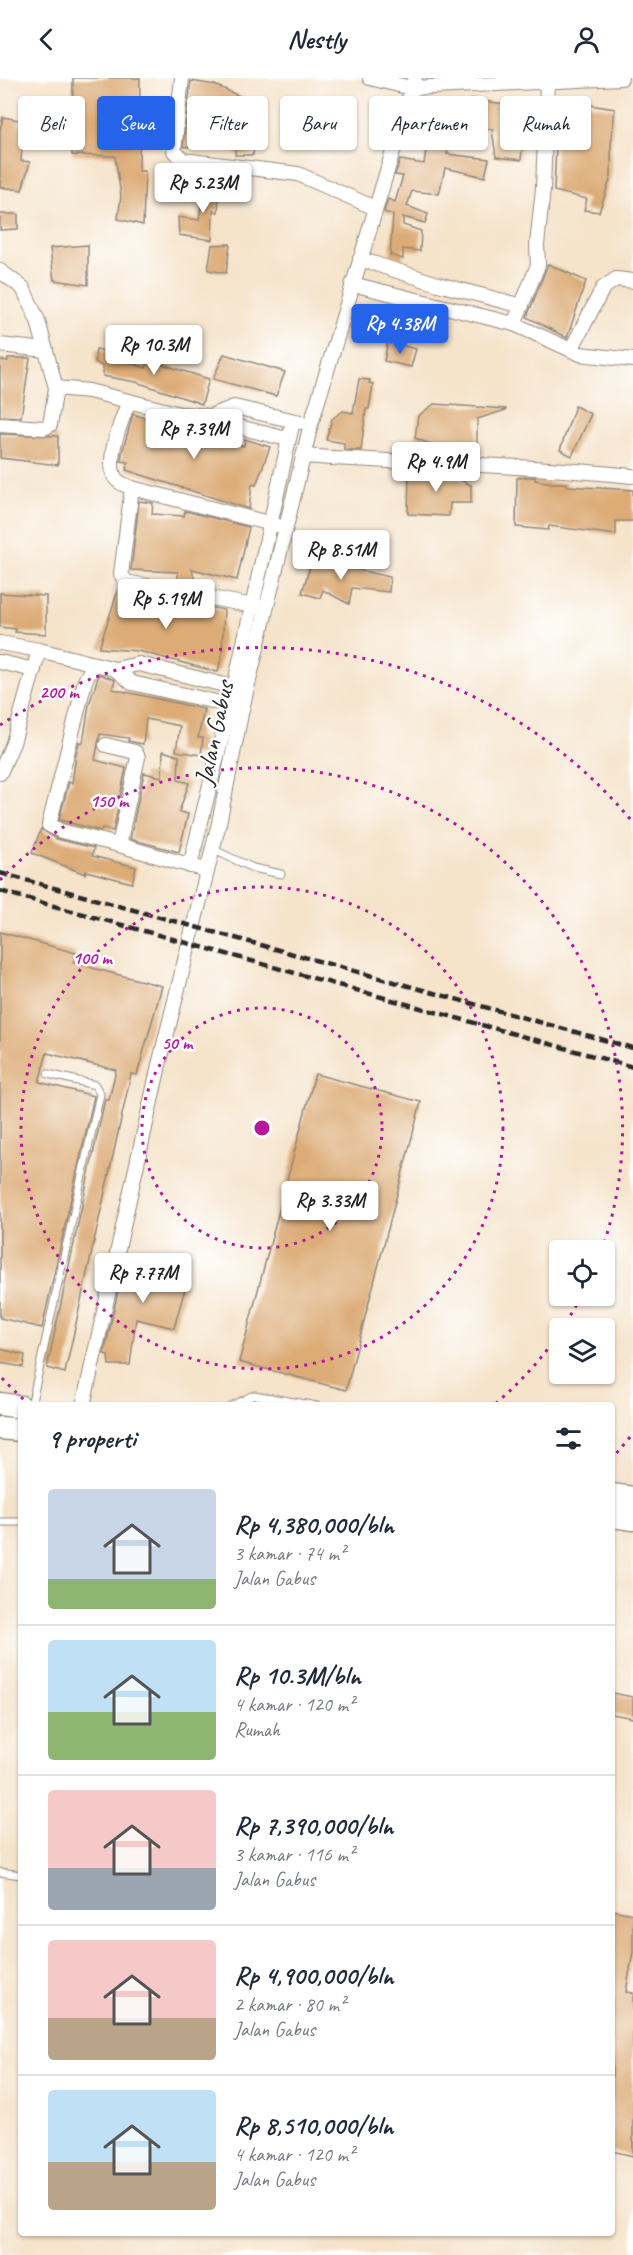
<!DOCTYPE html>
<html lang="id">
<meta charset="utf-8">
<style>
body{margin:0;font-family:Caveat,sans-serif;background:#f2f2f3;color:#1f2937;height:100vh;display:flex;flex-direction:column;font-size:22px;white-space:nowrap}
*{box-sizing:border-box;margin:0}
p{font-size:20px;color:#747a83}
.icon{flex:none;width:33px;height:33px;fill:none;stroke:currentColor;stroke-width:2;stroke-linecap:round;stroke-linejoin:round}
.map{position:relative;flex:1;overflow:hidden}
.details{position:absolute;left:18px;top:1324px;width:597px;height:834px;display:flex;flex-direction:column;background:#fff;border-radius:6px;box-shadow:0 2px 4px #0004}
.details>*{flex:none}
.banner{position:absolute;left:18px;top:18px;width:597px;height:54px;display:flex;gap:12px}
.controls{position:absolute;left:549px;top:1162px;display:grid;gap:12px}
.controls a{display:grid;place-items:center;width:66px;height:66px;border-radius:6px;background:#fff;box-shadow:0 2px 4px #0004;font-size:30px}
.price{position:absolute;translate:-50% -51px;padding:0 14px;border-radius:6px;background:#fff;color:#222;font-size:20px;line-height:39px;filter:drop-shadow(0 2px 3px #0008)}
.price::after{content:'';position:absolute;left:50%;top:36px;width:18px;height:14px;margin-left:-9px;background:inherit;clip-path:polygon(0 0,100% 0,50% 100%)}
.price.selected{background:#2563eb;color:#fff}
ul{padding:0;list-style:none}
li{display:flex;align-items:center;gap:18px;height:150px;padding:0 30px}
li+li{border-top:2px solid #e0e1e3}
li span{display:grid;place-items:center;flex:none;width:168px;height:120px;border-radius:6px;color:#555}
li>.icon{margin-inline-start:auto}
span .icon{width:72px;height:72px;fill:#fffc;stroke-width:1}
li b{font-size:26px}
h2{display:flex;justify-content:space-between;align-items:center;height:72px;padding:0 30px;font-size:26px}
.tag{padding:0 21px;border-radius:6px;background:#fff;box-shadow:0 2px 4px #0004;font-size:21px;line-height:54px}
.tag.selected{background:#2563eb;color:#fff}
header{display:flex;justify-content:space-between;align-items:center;height:78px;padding:0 30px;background:#fff;font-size:27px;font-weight:700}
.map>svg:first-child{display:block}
.building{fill:#dcab76}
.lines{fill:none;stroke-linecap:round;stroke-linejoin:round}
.service-casing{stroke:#90877a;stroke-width:9}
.minor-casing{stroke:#90877a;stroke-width:16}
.trunk-casing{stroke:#90877a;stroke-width:25}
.service{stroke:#fff;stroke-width:7}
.minor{stroke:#fff;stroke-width:14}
.trunk{stroke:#fff;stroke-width:22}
.rail{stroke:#2b2b2b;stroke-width:4.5;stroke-dasharray:9 4.5;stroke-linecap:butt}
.ring{fill:none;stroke:#b5179e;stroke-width:3;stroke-dasharray:3 6}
.labels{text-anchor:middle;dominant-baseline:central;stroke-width:5;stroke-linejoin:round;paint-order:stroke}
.street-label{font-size:26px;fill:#2b2b2b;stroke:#fff}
.centre{fill:#b5179e;stroke:#fff;stroke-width:3}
.ring-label{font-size:18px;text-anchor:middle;font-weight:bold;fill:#b5179e;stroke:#fff;stroke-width:5;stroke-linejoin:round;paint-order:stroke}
</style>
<header><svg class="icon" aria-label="back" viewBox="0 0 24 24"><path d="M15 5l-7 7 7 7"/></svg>Nestly<svg class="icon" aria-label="person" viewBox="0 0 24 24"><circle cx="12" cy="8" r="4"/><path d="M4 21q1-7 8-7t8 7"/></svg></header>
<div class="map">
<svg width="633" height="2177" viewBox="0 0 633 2177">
<rect width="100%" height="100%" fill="#fff"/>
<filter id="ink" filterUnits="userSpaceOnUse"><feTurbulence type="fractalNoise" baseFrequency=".0167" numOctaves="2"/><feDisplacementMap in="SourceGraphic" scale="12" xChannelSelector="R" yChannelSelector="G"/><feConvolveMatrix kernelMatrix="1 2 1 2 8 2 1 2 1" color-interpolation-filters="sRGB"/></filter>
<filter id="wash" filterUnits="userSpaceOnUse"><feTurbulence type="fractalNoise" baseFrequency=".008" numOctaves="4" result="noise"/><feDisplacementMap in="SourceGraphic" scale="24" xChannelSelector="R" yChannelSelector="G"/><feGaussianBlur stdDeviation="1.35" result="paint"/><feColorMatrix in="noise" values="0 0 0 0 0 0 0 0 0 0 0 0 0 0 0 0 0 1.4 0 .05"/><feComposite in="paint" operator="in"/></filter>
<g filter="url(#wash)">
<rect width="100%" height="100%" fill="#f5e3ca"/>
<g id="blocks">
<g class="building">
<path d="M73 0H140L139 93H145L143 147 118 141 121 118 115 78 72 77Z"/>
<path d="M191 3 215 7 259 27 253 77H235L236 67 183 69Z"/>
<path d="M470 22 535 29 532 53H524L521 82 496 79 492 51 467 49Z"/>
<path d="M558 22 615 31 611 66V99L599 134 584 132 587 121 554 113Z"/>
<path d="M417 28 455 39 447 76 489 81 485 99 445 90 439 116 412 113 407 128 428 136 425 145 403 139V147L421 153 420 173 403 171V181L390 177 393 137 384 134 388 121 395 124 403 98 395 97 400 82 424 86 427 64 432 51 415 50Z"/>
<path d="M3 39 19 42V50L24 42 21 83 30 84 22 112 0 109V52Z"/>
<path d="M205 100 214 101V103L220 102 218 134 213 133 212 162 179 157 178 139 199 142Z"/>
<path d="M0 136H18V151L0 152Z"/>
<path d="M230 166 226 195 208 192 212 167Z"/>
<path d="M88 167V207L54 202 50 170Z"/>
<path d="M548 186 586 203 567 260 527 239Z"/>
<path d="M367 228 380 230 379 248 362 245Z"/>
<path d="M388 264 416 271 411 289 384 283Z"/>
<path d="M96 271 123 278 122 282 146 290 148 282 209 301 202 326 136 304 103 298V289L95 284Z"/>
<path d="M224 276 285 294 276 318 213 301Z"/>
<path d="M8 280H30L21 339 0 338V282L8 283Z"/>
<path d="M359 301 370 302 369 305 373 306 369 331H366L361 372H344V365L326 362 332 341 343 333 353 335Z"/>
<path d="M434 326 506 331V332L477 341V376L444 372 415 360 418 338Z"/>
<path d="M575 328 591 336 572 378 560 372Z"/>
<path d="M133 336 182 352 184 349 199 355 201 347 219 351 216 361 244 368 245 361 270 369 256 407 252 406 249 431 126 392 128 384 121 383 122 375Z"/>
<path d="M0 356 58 358V387L0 380Z"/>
<path d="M409 394H443L451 401 457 400 471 407V425H450L449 438 408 436Z"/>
<path d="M535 399V402L552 405H567V408L633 412V443H616V457L549 448 548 452 516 449 517 400Z"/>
<path d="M139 423 153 425 152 436 184 438 185 433 249 449 237 502 192 491 196 508 178 505V494L131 492Z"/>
<path d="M312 482 390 499 389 514 352 510 349 526 323 512 320 520 302 515Z"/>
<path d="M119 509 124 513 224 532 222 576 218 594 138 573 99 570Z"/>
<path d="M0 515 46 518V556L15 554 16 551 0 549Z"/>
<path d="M99 596 115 602 112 611 204 631 198 660H203L201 677 176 673 180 648 146 641 143 666 128 663 129 660 100 656 95 682 126 690 113 753 102 750 101 753 59 742 69 704 72 705 76 676 79 664 83 665 89 627Z"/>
<path d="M163 673 179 678 178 702 189 705 179 734 188 736 179 774 130 761 144 695 162 699Z"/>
<path d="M41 751 57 761 94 770 92 778 136 789 132 805 86 793 85 796 32 775Z"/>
<path d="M0 854 76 875 73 885 162 908 137 997 131 996 65 1295 47 1290 105 1021 109 1022 116 992 47 975 39 1004 94 1018 42 1250 0 1240Z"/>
<path d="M315 996 421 1024 346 1312 239 1284Z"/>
<path d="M125 1182 184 1188 180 1205 186 1207 174 1250 136 1241 130 1287H109L108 1277 104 1276Z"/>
<path d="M0 1271 25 1277 23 1289 0 1285Z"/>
<path d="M612 1615 633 1619V1640L612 1636Z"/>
<path d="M612 1832 633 1836V1874L626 1914 633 1915V2078L612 2073Z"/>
</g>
</g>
</g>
<g filter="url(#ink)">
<use href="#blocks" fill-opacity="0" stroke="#90877a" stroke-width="1.5"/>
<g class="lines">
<defs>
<g id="service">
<path d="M212 771 253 790 281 796"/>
<path d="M31 1328 100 1016 95 1007 48 996"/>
<path d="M231 1328 254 1317 317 1328"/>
<path d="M0 1444H21"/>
<path d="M0 1794 21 1797"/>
</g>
<g id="minor">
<path d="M182 0 174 73 183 82 298 96 375 130"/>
<path d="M370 0 411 10 621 0"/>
<path d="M360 181 438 206 522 228"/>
<path d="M0 193 23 210 38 243 56 310 50 347 44 350 0 347"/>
<path d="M352 206 514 246 580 276 633 282"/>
<path d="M514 246 538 187 537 167 543 111 547 3"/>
<path d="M0 267 46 272"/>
<path d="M571 272 603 210 616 201 633 203"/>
<path d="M56 310 89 313 180 336 210 338 234 329 300 344"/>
<path d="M129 323C122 341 104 383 116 401 119 405 127 408 132 410"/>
<path d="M218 335 227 346 287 361"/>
<path d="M303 378C413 386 523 386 632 398"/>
<path d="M259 529 126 504 121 496 132 410 276 447"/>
<path d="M0 565 39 572"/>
<path d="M0 584 34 592"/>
<path d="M93 587 85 603 49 747 61 753 119 767 199 790"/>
<path d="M115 591 132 605 238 629"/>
<path d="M106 667 135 674 138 679 119 767"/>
<path d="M0 695 13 665 39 572 115 591 139 586 241 611"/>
<path d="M190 788 234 610 293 343"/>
<path d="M83 1328 159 987 219 745 242 631 311 346 415 0"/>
</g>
<g id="trunk">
<path d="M0 1326 21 1329"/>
<path d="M0 1350 21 1352"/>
<path d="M612 1417 633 1420"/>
<path d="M612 1438 633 1441"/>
</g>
</defs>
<use href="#service" class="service-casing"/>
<use href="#minor" class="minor-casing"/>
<use href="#trunk" class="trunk-casing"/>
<use href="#service" class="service"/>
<use href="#minor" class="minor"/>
<use href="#trunk" class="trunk"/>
<g class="rail">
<path d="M0 795 633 970"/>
<path d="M0 813 633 989"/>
</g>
</g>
</g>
<g class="ring">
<circle cx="262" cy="1050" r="120"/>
<circle cx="262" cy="1050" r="241"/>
<path d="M581 1219A361 361 0 0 1 563 1249M558 1257A361 361 0 0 1 494 1327M30 1327A361 361 0 0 1 0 1298M0 802A361 361 0 0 1 602 1171"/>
<path d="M630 1359A481 481 0 0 1 614 1378M0 647A481 481 0 0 1 630 741"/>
</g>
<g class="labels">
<g class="street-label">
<text transform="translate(214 655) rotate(-78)">Jalan Gabus</text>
</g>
</g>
<circle cx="262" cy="1050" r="9" class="centre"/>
<g class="ring-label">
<text x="59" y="620">200 m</text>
<text x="109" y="729">150 m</text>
<text x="92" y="886">100 m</text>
<text x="177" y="971">50 m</text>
</g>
</svg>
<div class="controls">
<a><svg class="icon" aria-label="locate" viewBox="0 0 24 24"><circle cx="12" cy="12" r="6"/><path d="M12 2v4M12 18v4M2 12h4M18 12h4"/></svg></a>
<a><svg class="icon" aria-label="layers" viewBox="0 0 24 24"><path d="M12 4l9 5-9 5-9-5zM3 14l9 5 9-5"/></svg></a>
</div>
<b class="price" style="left:203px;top:136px">Rp 5.23M</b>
<b class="price selected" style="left:400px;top:277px">Rp 4.38M</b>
<b class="price" style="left:154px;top:298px">Rp 10.3M</b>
<b class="price" style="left:194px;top:382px">Rp 7.39M</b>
<b class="price" style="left:436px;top:415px">Rp 4.9M</b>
<b class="price" style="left:341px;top:503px">Rp 8.51M</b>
<b class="price" style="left:166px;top:552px">Rp 5.19M</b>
<b class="price" style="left:330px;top:1154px">Rp 3.33M</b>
<b class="price" style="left:143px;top:1226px">Rp 7.77M</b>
<div class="banner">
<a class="tag">Beli</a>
<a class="tag selected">Sewa</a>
<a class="tag">Filter</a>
<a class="tag">Baru</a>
<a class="tag">Apartemen</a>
<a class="tag">Rumah</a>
</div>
<section class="details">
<h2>9 properti<svg class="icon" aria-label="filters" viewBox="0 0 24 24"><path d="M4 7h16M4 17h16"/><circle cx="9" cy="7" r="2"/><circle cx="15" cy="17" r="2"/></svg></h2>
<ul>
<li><span style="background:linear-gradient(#c9d6e8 75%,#8fb573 0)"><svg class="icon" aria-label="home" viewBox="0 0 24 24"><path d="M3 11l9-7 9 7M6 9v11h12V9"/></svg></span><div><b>Rp 4,380,000/bln</b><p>3 kamar · 74 m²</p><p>Jalan Gabus</p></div></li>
<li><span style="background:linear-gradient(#bfe0f5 60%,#8fb573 0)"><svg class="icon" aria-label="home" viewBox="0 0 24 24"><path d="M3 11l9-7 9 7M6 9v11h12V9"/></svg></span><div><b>Rp 10.3M/bln</b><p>4 kamar · 120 m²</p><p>Rumah</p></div></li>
<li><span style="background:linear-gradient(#f6c9c9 65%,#9aa5b1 0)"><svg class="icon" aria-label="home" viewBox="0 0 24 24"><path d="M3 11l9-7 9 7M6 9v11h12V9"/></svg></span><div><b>Rp 7,390,000/bln</b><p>3 kamar · 116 m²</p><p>Jalan Gabus</p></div></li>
<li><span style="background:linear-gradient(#f6c9c9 65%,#b9a48a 0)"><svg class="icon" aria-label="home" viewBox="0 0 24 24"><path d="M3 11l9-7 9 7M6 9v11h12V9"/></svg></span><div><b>Rp 4,900,000/bln</b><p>2 kamar · 80 m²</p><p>Jalan Gabus</p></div></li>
<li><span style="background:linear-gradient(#bfe0f5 60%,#b9a48a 0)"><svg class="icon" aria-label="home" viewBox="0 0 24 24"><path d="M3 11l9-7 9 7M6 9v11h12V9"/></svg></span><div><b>Rp 8,510,000/bln</b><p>4 kamar · 120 m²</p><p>Jalan Gabus</p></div></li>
</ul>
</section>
</div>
